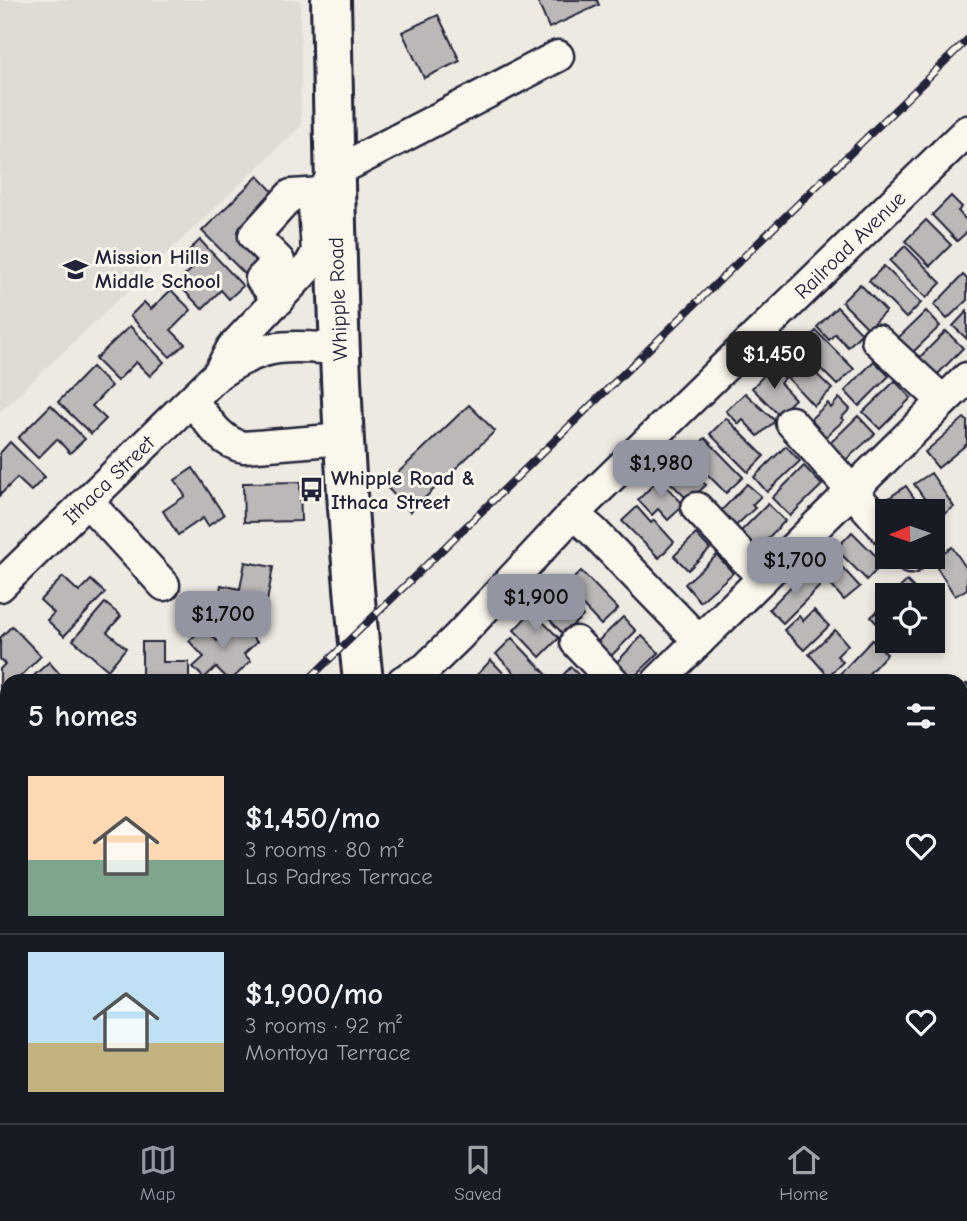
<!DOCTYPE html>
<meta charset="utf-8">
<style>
body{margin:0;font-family:"Comic Neue",sans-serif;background:#20242c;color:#f1f3f6;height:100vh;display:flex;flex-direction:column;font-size:26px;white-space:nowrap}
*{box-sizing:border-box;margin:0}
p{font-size:23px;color:#9ea1a6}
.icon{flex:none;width:38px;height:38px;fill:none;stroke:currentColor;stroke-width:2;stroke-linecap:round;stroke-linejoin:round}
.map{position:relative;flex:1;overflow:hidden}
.details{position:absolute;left:0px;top:674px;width:968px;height:450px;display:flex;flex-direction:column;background:#171b24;border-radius:21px 21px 0 0;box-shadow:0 4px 10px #0003}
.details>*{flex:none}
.needle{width:46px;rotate:268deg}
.buttons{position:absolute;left:875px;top:499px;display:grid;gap:14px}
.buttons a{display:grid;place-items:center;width:70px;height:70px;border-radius:0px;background:#171b24;box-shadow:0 4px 10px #0003;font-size:35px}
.price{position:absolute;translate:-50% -60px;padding:0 16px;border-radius:14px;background:#9495a2;color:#111;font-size:23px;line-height:46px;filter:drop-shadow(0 2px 4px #0008)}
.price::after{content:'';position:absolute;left:50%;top:42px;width:21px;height:16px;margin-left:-10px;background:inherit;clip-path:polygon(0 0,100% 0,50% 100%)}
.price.current{background:#222;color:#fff}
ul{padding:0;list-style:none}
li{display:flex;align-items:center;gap:21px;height:175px;padding:0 28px}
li+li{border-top:2px solid #363941}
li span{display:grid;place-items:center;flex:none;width:196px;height:140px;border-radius:0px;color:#555}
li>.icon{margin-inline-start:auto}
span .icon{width:84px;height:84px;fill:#fffc;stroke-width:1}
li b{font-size:30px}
h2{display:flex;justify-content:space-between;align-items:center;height:84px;padding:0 28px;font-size:30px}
.dock{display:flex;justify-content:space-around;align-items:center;height:98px;border-top:2px solid #363941;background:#171b24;font-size:19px;color:#9ea1a6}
.dock a{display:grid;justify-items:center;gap:4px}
.dock .current{color:#9495a2}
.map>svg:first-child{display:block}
.built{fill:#dfdbd5}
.building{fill:#bcb8b8;stroke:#22223b;stroke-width:2}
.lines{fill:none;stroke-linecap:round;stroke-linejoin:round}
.minor-casing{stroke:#22223b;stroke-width:35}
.major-casing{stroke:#22223b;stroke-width:44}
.minor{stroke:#fbf7ec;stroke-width:30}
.major{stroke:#fbf7ec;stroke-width:38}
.rail-casing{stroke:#22223b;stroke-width:8}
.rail{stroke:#fbf7ec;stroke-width:5;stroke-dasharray:16;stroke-linecap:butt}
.labels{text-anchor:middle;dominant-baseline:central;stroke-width:6;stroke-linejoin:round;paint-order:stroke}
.street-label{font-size:21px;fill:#22223b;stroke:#fbf7ec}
.poi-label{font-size:21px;font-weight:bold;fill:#22223b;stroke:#fbf7ec;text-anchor:start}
</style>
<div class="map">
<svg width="967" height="1123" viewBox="0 0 967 1123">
<rect width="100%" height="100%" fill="#eeeae2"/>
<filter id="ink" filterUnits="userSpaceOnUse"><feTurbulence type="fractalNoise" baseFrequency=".0143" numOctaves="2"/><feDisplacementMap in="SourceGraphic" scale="14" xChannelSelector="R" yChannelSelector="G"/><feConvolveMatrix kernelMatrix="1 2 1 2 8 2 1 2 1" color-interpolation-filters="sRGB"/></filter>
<g filter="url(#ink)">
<g class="built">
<path d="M0 0H300L301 126 0 412Z"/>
<path d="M967 715V1123H473L481 1116H961V720Z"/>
</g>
<g class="building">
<path d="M537 0H597L599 5 549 28Z"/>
<path d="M438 15 460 61 424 78 402 32Z"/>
<path d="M258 176 279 198 270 257 249 278 202 231Z"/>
<path d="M951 196 962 207 958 211 967 221V232L957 241 932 215Z"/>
<path d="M926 220 951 245 930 266 905 241Z"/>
<path d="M200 240 243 286 229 299 221 290 202 309 177 283 195 266 184 255Z"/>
<path d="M905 246 941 283 926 298 890 261Z"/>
<path d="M884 266 921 303 906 318 869 281Z"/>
<path d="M963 275 967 279V300L947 319 934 305Z"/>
<path d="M860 284 886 311 868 328 842 302Z"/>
<path d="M171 290 191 310 171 330 185 344 170 357 130 316 144 302 151 309Z"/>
<path d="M837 307 862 333 848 347 835 334 829 340 817 327Z"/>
<path d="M926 311 940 326 910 355 896 340Z"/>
<path d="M967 311V339L953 326Z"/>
<path d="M130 326 164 362 150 376 136 362 117 381 95 359Z"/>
<path d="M816 331 854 369 837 385 799 347Z"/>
<path d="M946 331 963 348 933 379 915 362Z"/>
<path d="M794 352 832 389 814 406 785 375 788 372 781 364Z"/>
<path d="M874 361 889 376 859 406 845 391Z"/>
<path d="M773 366 785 378 780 383 795 399 779 415 752 388Z"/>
<path d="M92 367 111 386 92 406 106 419 91 434 58 402Z"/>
<path d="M895 381 911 398 880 429 863 412Z"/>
<path d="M745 393 775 421 758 436 743 420 739 424 726 411Z"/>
<path d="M839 398 850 409 841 418 844 420 819 443 803 426 828 403 831 408Z"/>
<path d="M51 405 85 439 70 453 57 439 38 458 18 438Z"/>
<path d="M469 405 495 431 410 512 385 485Z"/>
<path d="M858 416 875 434 841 464 825 448Z"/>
<path d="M726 418 764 456 748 472 710 434Z"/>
<path d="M964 418 967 421V444L938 468 925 452Z"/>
<path d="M705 438 743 477 726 493 704 471 708 468 692 452Z"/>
<path d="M10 442 45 477 31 491 17 478 0 495V453Z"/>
<path d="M786 446 800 461 767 492 754 477Z"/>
<path d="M683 453 695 465 691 470 706 485 689 501 663 475Z"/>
<path d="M804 466 822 485 790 516 772 498Z"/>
<path d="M193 468 224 515 208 526 203 518 178 535 163 511 185 496 175 480Z"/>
<path d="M931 473 954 507 938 518 914 484Z"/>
<path d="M659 479 684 505 668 520 658 509 652 515 638 500Z"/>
<path d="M300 482 301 521 244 522 243 483Z"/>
<path d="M747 484 761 496 752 505 755 508 731 530 717 515Z"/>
<path d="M906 486 923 511H893L886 500Z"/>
<path d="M768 504 785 521 754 552 737 535Z"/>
<path d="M637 507 651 523 654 520 674 542 659 558 622 521Z"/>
<path d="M852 532 883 563 867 580 836 549Z"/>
<path d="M696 534 710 549 688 570 674 556Z"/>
<path d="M952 547 967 569V589L955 596 932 560Z"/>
<path d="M717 555 733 573 700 602 685 584Z"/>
<path d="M831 555 860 587 844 600 816 568Z"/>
<path d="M245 562 273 567 265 613 218 605 221 585 240 589Z"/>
<path d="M581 571 618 609 601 625 565 587Z"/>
<path d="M806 571 820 586 783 623 769 609Z"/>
<path d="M63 577 79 592 91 580 105 593 64 636 47 620 54 613 40 600Z"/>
<path d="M907 581 921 595H892Z"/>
<path d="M557 589 583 616 563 634 538 607Z"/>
<path d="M105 603 121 616 107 632 126 648 108 670 73 640Z"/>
<path d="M885 604 887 606V635L871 617Z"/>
<path d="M814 610 829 626 804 650 784 630 799 616 803 621Z"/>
<path d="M532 611 559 638 540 657 514 630Z"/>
<path d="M623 617 636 631 605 662 591 648Z"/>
<path d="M238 621 257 642 244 654 251 661 230 681 216 667 204 678 193 667 204 657 189 641 204 627 217 641Z"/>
<path d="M12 626 41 656 16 681H7L5 692 0 687V669L5 664 0 659V638Z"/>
<path d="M835 630 848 645 837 656 843 662 828 676 809 654Z"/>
<path d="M642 636 659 653 630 681H624L611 668Z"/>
<path d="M512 638 548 676 543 681H522L496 654Z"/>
<path d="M872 640 887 654 862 681H839L836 678Z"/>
<path d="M142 642H163V662H189V681H142Z"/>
<path d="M491 660 511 681H483L477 675Z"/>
<path d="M49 662 66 681H28Z"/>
<path d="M571 667 584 681H557Z"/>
<path d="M7 810V871L1 872 0 811Z"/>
<path d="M629 1116H787L784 1119 787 1123H621Z"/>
</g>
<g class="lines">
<defs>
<g id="minor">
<path d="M279 300 261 279 279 261 254 236 291 195 322 193"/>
<path d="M877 340 943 401"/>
<path d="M218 374 232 348 310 265 317 252 314 206 335 172 558 56"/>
<path d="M192 400C206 418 220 443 244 447L344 439"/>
<path d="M791 422 887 531"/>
<path d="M88 502 164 585"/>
<path d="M697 508 763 578"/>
<path d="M573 514 593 531 699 641"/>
<path d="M909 556 910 558"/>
<path d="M0 586 218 374C266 342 284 346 339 349"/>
<path d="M576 642 613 681"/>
<path d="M403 681 425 669 458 637 573 514 967 131"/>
<path d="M658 681 967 378"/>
<path d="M54 1123 59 1116"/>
</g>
<g id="major">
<path d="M331 0C336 227 338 455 363 681"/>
<path d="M386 1116V1123"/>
</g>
</defs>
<use href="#minor" class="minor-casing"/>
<use href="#major" class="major-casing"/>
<use href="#minor" class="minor"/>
<use href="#major" class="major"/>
<defs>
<g id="rail">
<path d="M307 681 967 40"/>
<path d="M961 692 967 687"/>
<path d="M961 708 967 703"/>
<path d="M0 979 7 972"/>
<path d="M961 1087 967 1081"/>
<path d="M0 1111 7 1103"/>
<path d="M4 1123 10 1116"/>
<path d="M432 1123 440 1116"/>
<path d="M451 1123 459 1116"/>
<path d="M925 1123 931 1116"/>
</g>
</defs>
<use href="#rail" class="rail-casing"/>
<use href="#rail" class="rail"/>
</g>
</g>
<defs>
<symbol id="school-bare" viewBox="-9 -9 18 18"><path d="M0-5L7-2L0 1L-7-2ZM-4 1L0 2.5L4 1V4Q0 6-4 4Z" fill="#22223b" stroke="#fbf7ec" stroke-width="2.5" paint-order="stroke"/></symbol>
<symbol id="bus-bare" viewBox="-9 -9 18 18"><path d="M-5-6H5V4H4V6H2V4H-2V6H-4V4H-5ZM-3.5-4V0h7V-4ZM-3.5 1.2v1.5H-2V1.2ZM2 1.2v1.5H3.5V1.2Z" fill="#22223b" stroke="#fbf7ec" stroke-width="2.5" paint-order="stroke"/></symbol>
</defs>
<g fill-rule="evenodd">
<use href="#school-bare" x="58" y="252" width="35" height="35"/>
<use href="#bus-bare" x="294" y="472" width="35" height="35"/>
</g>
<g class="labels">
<g class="street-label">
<text transform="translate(850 245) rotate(-44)">Railroad Avenue</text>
<text transform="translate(338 299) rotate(-92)">Whipple Road</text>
<text transform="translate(109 480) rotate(-44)">Ithaca Street</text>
</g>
<g class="poi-label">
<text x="95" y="257">Mission Hills<tspan x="95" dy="24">Middle School</tspan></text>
<text x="331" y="478">Whipple Road &amp;<tspan x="331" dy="24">Ithaca Street</tspan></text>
</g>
</g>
</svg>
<div class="buttons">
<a><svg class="needle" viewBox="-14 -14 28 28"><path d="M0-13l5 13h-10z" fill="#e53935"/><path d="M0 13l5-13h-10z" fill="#9ea1a6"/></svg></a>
<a><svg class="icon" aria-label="locate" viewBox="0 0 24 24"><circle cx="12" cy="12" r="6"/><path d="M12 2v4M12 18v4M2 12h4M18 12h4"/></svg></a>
</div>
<b class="price current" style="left:774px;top:391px">$1,450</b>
<b class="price" style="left:661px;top:500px">$1,980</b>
<b class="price" style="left:795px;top:597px">$1,700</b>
<b class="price" style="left:536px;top:634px">$1,900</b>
<b class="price" style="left:223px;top:651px">$1,700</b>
<section class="details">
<h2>5 homes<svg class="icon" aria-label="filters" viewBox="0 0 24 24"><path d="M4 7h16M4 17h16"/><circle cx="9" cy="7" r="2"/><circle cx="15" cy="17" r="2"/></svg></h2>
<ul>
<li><span style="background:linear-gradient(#ffd9b3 60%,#7fa58c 0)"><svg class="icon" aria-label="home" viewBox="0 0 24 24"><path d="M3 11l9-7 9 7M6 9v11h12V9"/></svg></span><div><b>$1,450/mo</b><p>3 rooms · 80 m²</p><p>Las Padres Terrace</p></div><svg class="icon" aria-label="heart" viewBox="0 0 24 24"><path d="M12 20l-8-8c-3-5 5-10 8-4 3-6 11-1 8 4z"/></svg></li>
<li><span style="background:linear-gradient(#bfe0f5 65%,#c2b280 0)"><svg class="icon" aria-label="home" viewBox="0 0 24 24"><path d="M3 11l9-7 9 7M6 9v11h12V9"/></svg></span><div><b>$1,900/mo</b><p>3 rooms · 92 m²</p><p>Montoya Terrace</p></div><svg class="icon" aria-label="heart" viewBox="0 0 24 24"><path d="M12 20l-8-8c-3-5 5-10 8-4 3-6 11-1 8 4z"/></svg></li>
</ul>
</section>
</div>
<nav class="dock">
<a class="current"><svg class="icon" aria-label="map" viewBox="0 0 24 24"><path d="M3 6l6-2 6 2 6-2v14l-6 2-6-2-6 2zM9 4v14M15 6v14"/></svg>Map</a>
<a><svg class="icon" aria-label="saved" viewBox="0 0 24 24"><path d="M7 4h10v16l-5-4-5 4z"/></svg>Saved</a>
<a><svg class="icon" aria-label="home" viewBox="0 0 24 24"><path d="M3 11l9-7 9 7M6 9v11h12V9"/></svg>Home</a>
</nav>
